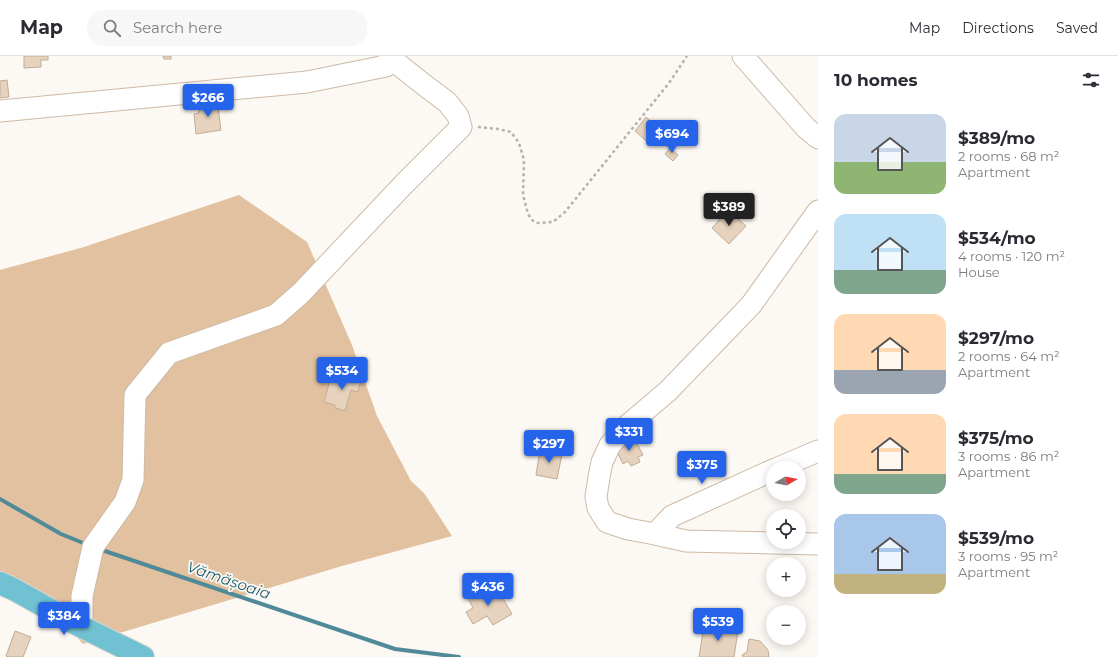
<!DOCTYPE html>
<meta charset="utf-8">
<style>
body{margin:0;font-family:Montserrat,sans-serif;background:#f7f7f7;color:#2b2b33;height:100vh;display:flex;flex-direction:column;font-size:15px;white-space:nowrap}
*{box-sizing:border-box;margin:0}
p{font-size:13px;color:#7c7c81}
.icon{flex:none;width:22px;height:22px;fill:none;stroke:currentColor;stroke-width:2;stroke-linecap:round;stroke-linejoin:round}
.map{position:relative;flex:1;overflow:hidden}
.drawer{display:flex;flex-direction:column;background:#fff;width:300px}
.drawer>*{flex:none}
.needle{width:26px;rotate:80deg}
.buttons{position:absolute;left:766px;top:405px;display:grid;gap:8px}
.buttons a{display:grid;place-items:center;width:40px;height:40px;border-radius:50%;background:#fff;box-shadow:0 2px 10px #0003;font-size:20px}
.price{position:absolute;translate:-50% -34px;padding:0 9px;border-radius:4px;background:#2563eb;color:#fff;font-size:13px;line-height:26px;filter:drop-shadow(0 1px 2px #0008)}
.price::after{content:'';position:absolute;left:50%;top:24px;width:12px;height:9px;margin-left:-6px;background:inherit;clip-path:polygon(0 0,100% 0,50% 100%)}
.price.on{background:#222;color:#fff}
ul{padding:0;list-style:none}
li{display:flex;align-items:center;gap:12px;height:100px;padding:0 16px}
li span{display:grid;place-items:center;flex:none;width:112px;height:80px;border-radius:12px;color:#555}
li>.icon{margin-inline-start:auto}
span .icon{width:48px;height:48px;fill:#fffc;stroke-width:1}
li b{font-size:17px}
h2{display:flex;justify-content:space-between;align-items:center;height:48px;padding:0 16px;font-size:17px}
header{display:flex;align-items:center;gap:24px;box-sizing:border-box;height:56px;padding:0 20px;background:#fff;border-bottom:1px solid #e1e1e2}
header strong{font-size:19px}
nav{display:flex;gap:22px;margin-inline-start:auto;font-size:14px}
.search{width:280px;height:36px;background:#f7f7f7;display:flex;align-items:center;gap:10px;box-sizing:border-box;padding:0 14px;border-radius:16px;color:#7c7c81;font-size:15px}
main{display:flex;flex:1;min-height:0}
.map>svg:first-child{display:block}
.green{fill:#e1c19f}
.lines{fill:none;stroke-linecap:round;stroke-linejoin:round}
.stream{stroke:#508a98;stroke-width:4}
.building{fill:#e7d3bd;stroke:#c0ad98}
.minor-casing{stroke:#cebaa5;stroke-width:23}
.major-casing{stroke:#d7d6d4;stroke-width:24}
.path{stroke:#b7b1ab;stroke-width:2.5;stroke-dasharray:3 3;stroke-linecap:butt}
.minor{stroke:#fff;stroke-width:21}
.major{stroke:#70c1d1;stroke-width:22}
.labels{text-anchor:middle;dominant-baseline:central;stroke-width:3.5;stroke-linejoin:round;paint-order:stroke}
.water-label{font-size:15px;font-style:italic;fill:#195f6f;stroke:#fcf8f3}
</style>
<header>
<strong>Map</strong>
<div class="search"><svg class="icon" aria-label="search" viewBox="0 0 24 24"><circle cx="10" cy="10" r="6"/><path d="M15 15l6 6"/></svg>Search here</div>
<nav><a>Map</a><a>Directions</a><a>Saved</a></nav>
</header>
<main>
<div class="map">
<svg width="818" height="601" viewBox="0 0 818 601">
<rect width="100%" height="100%" fill="#fcf8f3"/>
<path class="green" d="M239 139 307 186 352 289 377 360 411 425 424 437 452 480 342 510 83 588 58 559 0 521V214L84 191Z"/>
<g class="lines">
<g class="stream">
<path d="M0 443 61 478 88 489"/>
<path d="M99 493 395 593 459 601"/>
</g>
</g>
<g class="building">
<path d="M24 0H48V4H41V11L24 12Z"/>
<path d="M163 0H171V3H164Z"/>
<path d="M7 24 9 41 0 42V25Z"/>
<path d="M217 43 221 74 196 78 194 58 199 57V52L203 51 202 45Z"/>
<path d="M646 61 663 75 651 89 635 75Z"/>
<path d="M670 92 678 99 673 105 665 98Z"/>
<path d="M728 154 746 170 729 188 712 172Z"/>
<path d="M342 318 361 324 358 336 351 334 345 355 335 352V349L324 346 330 324 339 326Z"/>
<path d="M634 382 643 399 638 401 640 406 631 410 628 405 623 408 615 391Z"/>
<path d="M540 394 562 398 557 423 536 419Z"/>
<path d="M496 531 512 558 493 569 487 560 473 568 466 556 473 552 468 542 481 534 483 538Z"/>
<path d="M704 569 738 575 734 601H699Z"/>
<path d="M15 575 31 581 23 601H9L6 600Z"/>
<path d="M749 583 760 585 768 594 769 601H743L742 599 747 596Z"/>
</g>
<g class="lines">
<defs>
<g id="minor">
<path d="M743 0 806 72 818 82"/>
<path d="M0 55 307 26 386 10 394 5"/>
<path d="M818 155 751 249 668 335 628 369 610 389 602 406 599 421 596 441 598 452 607 466 628 473 655 478 686 485 818 488"/>
<path d="M778 412 818 395"/>
<path d="M655 478 672 460 773 414"/>
<path d="M78 569 82 561V540L93 491 125 446 133 424 135 339 169 297 276 259 301 237 404 128 461 71 458 60 447 46 423 28 394 5 389 0"/>
</g>
<path id="major" d="M0 527 15 534 78 569 143 601"/>
</defs>
<use href="#minor" class="minor-casing"/>
<use href="#major" class="major-casing"/>
<path class="path" d="M478 71 498 73 511 76 519 87 524 104 523 139 528 158 532 164 538 167 553 166 565 156 669 27 687 0"/>
<use href="#minor" class="minor"/>
<use href="#major" class="major"/>
</g>
<g class="labels">
<g class="water-label">
<text transform="translate(229 524) rotate(19)">Vămășoaia</text>
</g>
</g>
</svg>
<div class="buttons">
<a><svg class="needle" viewBox="-14 -14 28 28"><path d="M0-13l5 13h-10z" fill="#e53935"/><path d="M0 13l5-13h-10z" fill="#7c7c81"/></svg></a>
<a><svg class="icon" aria-label="locate" viewBox="0 0 24 24"><circle cx="12" cy="12" r="6"/><path d="M12 2v4M12 18v4M2 12h4M18 12h4"/></svg></a>
<a>+</a>
<a>−</a>
</div>
<b class="price" style="left:208px;top:62px">$266</b>
<b class="price" style="left:672px;top:98px">$694</b>
<b class="price on" style="left:729px;top:171px">$389</b>
<b class="price" style="left:342px;top:335px">$534</b>
<b class="price" style="left:629px;top:396px">$331</b>
<b class="price" style="left:549px;top:408px">$297</b>
<b class="price" style="left:702px;top:429px">$375</b>
<b class="price" style="left:488px;top:551px">$436</b>
<b class="price" style="left:64px;top:580px">$384</b>
<b class="price" style="left:718px;top:586px">$539</b>
</div>
<section class="drawer">
<h2>10 homes<svg class="icon" aria-label="filters" viewBox="0 0 24 24"><path d="M4 7h16M4 17h16"/><circle cx="9" cy="7" r="2"/><circle cx="15" cy="17" r="2"/></svg></h2>
<ul>
<li><span style="background:linear-gradient(#c9d6e8 60%,#8fb573 0)"><svg class="icon" aria-label="home" viewBox="0 0 24 24"><path d="M3 11l9-7 9 7M6 9v11h12V9"/></svg></span><div><b>$389/mo</b><p>2 rooms · 68 m²</p><p>Apartment</p></div></li>
<li><span style="background:linear-gradient(#bfe0f5 70%,#7fa58c 0)"><svg class="icon" aria-label="home" viewBox="0 0 24 24"><path d="M3 11l9-7 9 7M6 9v11h12V9"/></svg></span><div><b>$534/mo</b><p>4 rooms · 120 m²</p><p>House</p></div></li>
<li><span style="background:linear-gradient(#ffd9b3 70%,#9aa5b1 0)"><svg class="icon" aria-label="home" viewBox="0 0 24 24"><path d="M3 11l9-7 9 7M6 9v11h12V9"/></svg></span><div><b>$297/mo</b><p>2 rooms · 64 m²</p><p>Apartment</p></div></li>
<li><span style="background:linear-gradient(#ffd9b3 75%,#7fa58c 0)"><svg class="icon" aria-label="home" viewBox="0 0 24 24"><path d="M3 11l9-7 9 7M6 9v11h12V9"/></svg></span><div><b>$375/mo</b><p>3 rooms · 86 m²</p><p>Apartment</p></div></li>
<li><span style="background:linear-gradient(#a9c7e8 75%,#c2b280 0)"><svg class="icon" aria-label="home" viewBox="0 0 24 24"><path d="M3 11l9-7 9 7M6 9v11h12V9"/></svg></span><div><b>$539/mo</b><p>3 rooms · 95 m²</p><p>Apartment</p></div></li>
</ul>
</section>
</main>
